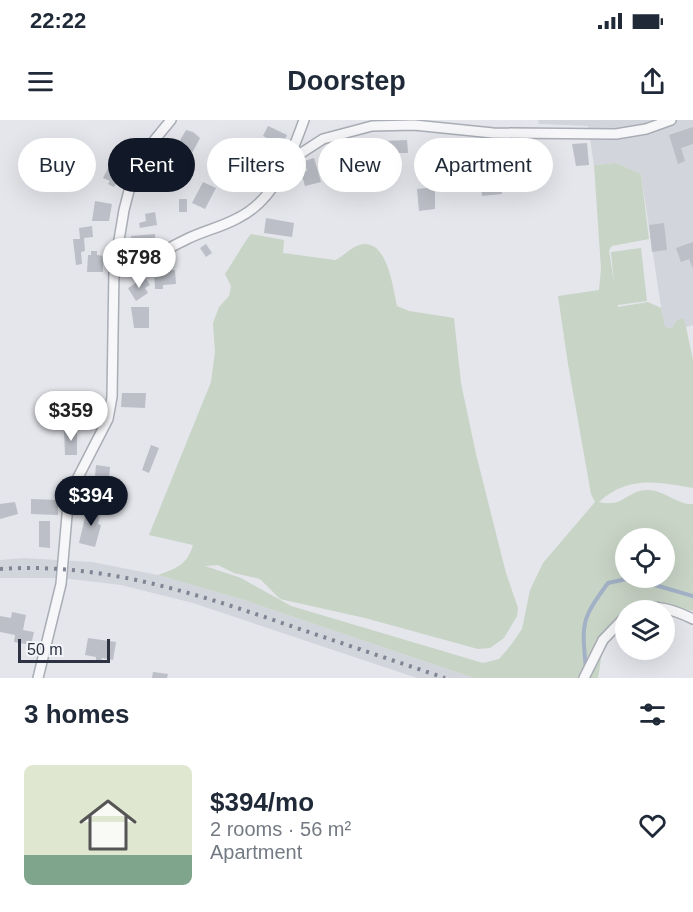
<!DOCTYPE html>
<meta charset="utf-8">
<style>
body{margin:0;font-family:Helvetica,sans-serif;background:#f2f2f3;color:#1f2937;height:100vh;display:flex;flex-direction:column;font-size:22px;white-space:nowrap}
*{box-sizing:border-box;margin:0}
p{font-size:20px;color:#747a83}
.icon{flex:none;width:33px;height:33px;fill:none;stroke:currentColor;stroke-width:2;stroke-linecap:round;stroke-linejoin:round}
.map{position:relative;height:558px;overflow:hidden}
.sheet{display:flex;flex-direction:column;background:#fff;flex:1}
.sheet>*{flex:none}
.top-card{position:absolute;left:18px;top:18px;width:657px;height:54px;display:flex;gap:12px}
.buttons{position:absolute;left:615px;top:408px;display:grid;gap:12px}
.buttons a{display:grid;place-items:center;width:60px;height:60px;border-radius:50%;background:#fff;box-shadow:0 6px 24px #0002;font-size:30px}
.scale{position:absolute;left:18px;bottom:15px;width:92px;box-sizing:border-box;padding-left:6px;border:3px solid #2d3342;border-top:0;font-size:16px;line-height:21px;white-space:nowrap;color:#2d3342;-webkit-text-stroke:4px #f4f5f8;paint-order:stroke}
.price{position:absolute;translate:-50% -51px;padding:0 14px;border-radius:21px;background:#fff;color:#222;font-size:20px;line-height:39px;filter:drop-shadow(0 2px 3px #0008)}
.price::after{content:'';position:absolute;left:50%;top:36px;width:18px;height:14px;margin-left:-9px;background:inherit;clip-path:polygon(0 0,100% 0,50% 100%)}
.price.active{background:#111827;color:#fff}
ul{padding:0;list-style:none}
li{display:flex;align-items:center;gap:18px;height:150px;padding:0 24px}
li+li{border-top:2px solid #e0e1e3}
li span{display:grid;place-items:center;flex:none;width:168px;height:120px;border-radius:9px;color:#555}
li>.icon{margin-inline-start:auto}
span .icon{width:72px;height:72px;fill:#fffc;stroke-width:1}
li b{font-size:26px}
h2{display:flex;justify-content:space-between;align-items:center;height:72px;padding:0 24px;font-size:26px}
.tag{padding:0 21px;border-radius:27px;background:#fff;box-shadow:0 6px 24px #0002;font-size:21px;line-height:54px}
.tag.active{background:#111827;color:#fff}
.status{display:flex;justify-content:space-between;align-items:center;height:42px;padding:0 30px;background:#fff;direction:ltr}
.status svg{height:16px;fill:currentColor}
header{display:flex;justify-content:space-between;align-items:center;height:78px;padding:0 24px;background:#fff;font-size:27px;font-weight:700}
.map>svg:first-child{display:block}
.built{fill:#d3d5dd}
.green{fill:#c8d4c6;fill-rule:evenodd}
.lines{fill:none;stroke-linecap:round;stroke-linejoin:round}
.stream{stroke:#a3b1c7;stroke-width:4}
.building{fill:#bcbfc7}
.street-casing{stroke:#a9adb5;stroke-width:12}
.street{stroke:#f7f7f9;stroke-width:9}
.rail{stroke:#7f8593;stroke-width:4;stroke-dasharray:3 6;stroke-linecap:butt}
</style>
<div class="status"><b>22:22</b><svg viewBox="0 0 49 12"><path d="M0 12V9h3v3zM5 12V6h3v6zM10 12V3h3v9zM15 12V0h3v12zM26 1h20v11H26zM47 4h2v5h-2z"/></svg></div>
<header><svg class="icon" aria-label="menu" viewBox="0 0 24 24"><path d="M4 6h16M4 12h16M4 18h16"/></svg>Doorstep<svg class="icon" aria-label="share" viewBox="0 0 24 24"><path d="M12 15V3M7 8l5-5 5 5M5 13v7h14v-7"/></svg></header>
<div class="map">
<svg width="693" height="558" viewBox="0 0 693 558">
<rect width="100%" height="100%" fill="#e4e6eb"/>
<g class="built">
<path d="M538 0H693V205L686 207 685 202 672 208 664 207 641 54 616 43 594 45 588 6 539 4Z"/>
<path d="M24 438 92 442 158 455 244 480 474 558H417L193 483 121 465 62 458H0V440Z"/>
</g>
<path class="green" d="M616 43 641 54 649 119 612 126 609 130 614 163 611 132 641 128 647 181 618 185V187L648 182 661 188 665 207 672 208 677 200 683 198 685 202 693 240V368C658 362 628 355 599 382 625 388 626 370 648 370 664 370 677 385 693 384V491C657 484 629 477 608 513 601 524 601 545 598 558H474L244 480 158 455C177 448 187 445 193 425L149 415 211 262 215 232 213 203 219 187 229 176 231 166 225 154 247 119 251 114 284 120 283 133 335 140C343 137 350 128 359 125 387 116 393 168 397 186L409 191 454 198 461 263 476 334 506 453 518 488 517 496 504 518 490 528 478 529 365 498 280 479 260 459 234 453 218 445 205 446 241 458 291 486 483 543 499 539 511 525 522 509 530 470 543 443 595 382 591 374 568 244 558 176 599 170 601 149 594 45ZM626 418H664V458H626Z"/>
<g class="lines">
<path class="stream" d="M586 550C582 503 580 501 608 463L631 458 693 476"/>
</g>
<g class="building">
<path d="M268 6 287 15 282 26 263 16Z"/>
<path d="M693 7V24L681 28 685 41 678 44 669 15Z"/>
<path d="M186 10 193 12 200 18 189 39 174 31Z"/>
<path d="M235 20 252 30 243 45 226 35Z"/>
<path d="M407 20 408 33H399V36L394 37V33L385 34V21Z"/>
<path d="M587 23 589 45 576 46 572 24Z"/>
<path d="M354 25 356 44 340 46 336 27Z"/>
<path d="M314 38 321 62 305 66 301 52 307 51 304 41Z"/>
<path d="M533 40 534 52H538V60L529 61V57L516 58 515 41Z"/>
<path d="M112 41 127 48 114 67 108 64 110 61 103 58Z"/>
<path d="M487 50H500L502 74 482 76 480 51Z"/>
<path d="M203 62 216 68 205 89 192 83Z"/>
<path d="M435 67V89L419 91 417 69Z"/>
<rect x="179" y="79" width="8" height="13"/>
<path d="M95 81 112 84 109 101H92Z"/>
<path d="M155 92 157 105 140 108 139 103 146 101 145 94Z"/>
<path d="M266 98 294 103 292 117 264 113Z"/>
<path d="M664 103 667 130 652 132 649 105Z"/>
<path d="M92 106 93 117 84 118 85 131 81 132 82 144 76 145 73 119H80L79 108Z"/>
<path d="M155 114 156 128 132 131 131 116Z"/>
<path d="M693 122V149L689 139 681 142 676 128Z"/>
<path d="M206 124 212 133 206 137 200 128Z"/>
<path d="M91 131H97V135L103 136V152H87L88 135H91Z"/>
<path d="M154 150H175L176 164 163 165V169H155Z"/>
<path d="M145 157 150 165 145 168 148 173 136 181 128 168Z"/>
<path d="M131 187H149V208H134Z"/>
<path d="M122 273H146L145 288 121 287Z"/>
<path d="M64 309H77V335H65Z"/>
<path d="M151 325 159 328 149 353 142 350Z"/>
<path d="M96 345 110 347 109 359 102 358 101 381 93 380Z"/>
<path d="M31 379 58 380V395L31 394Z"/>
<path d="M15 382 18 394 0 399V384Z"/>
<path d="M88 385 98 387 97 392 100 393 98 404 101 405 95 427 79 423Z"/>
<path d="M39 401H50V428L39 427Z"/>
<path d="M12 492 26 495 23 510 34 512 31 525 14 522 15 515 0 512V496L11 498Z"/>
<path d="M88 518 116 522 113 540 102 538 101 541H96V537L85 535Z"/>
<path d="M153 552 168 554 167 558H152Z"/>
</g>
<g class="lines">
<defs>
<g id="street">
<path d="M289 41 323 19 372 6 414 5 493 13 616 14 646 9 671 0"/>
<path d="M114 150C144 144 160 132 187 119 203 111 222 107 238 98 275 80 291 36 304 0"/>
<path d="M635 490C655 483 674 490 693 499"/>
<path d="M38 558 61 464 68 384 73 367 108 299 112 277 114 150 124 90 132 59 152 23 171 0"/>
<path d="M584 558 603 520 626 496"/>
</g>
</defs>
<use href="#street" class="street-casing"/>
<use href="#street" class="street"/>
<path class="rail" d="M0 449C99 442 192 472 285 504 338 522 392 540 445 558"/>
</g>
</svg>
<div class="buttons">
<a><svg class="icon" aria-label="locate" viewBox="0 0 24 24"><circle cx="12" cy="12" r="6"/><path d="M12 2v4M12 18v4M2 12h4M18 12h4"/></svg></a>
<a><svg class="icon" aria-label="layers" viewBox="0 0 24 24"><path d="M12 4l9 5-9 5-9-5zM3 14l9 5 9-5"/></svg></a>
</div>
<div class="scale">50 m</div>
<b class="price" style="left:139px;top:169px">$798</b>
<b class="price" style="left:71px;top:322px">$359</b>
<b class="price active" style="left:91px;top:407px">$394</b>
<div class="top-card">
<a class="tag">Buy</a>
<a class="tag active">Rent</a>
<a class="tag">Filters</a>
<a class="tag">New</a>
<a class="tag">Apartment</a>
</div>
</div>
<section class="sheet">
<h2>3 homes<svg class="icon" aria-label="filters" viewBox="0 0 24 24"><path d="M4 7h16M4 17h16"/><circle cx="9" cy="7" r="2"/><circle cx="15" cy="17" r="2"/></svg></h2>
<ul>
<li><span style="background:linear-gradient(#dfe7d0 75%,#7fa58c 0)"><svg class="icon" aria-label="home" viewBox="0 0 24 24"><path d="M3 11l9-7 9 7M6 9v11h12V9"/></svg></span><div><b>$394/mo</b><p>2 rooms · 56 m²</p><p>Apartment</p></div><svg class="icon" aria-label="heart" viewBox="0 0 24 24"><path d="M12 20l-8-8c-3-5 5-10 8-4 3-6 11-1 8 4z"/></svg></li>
</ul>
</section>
